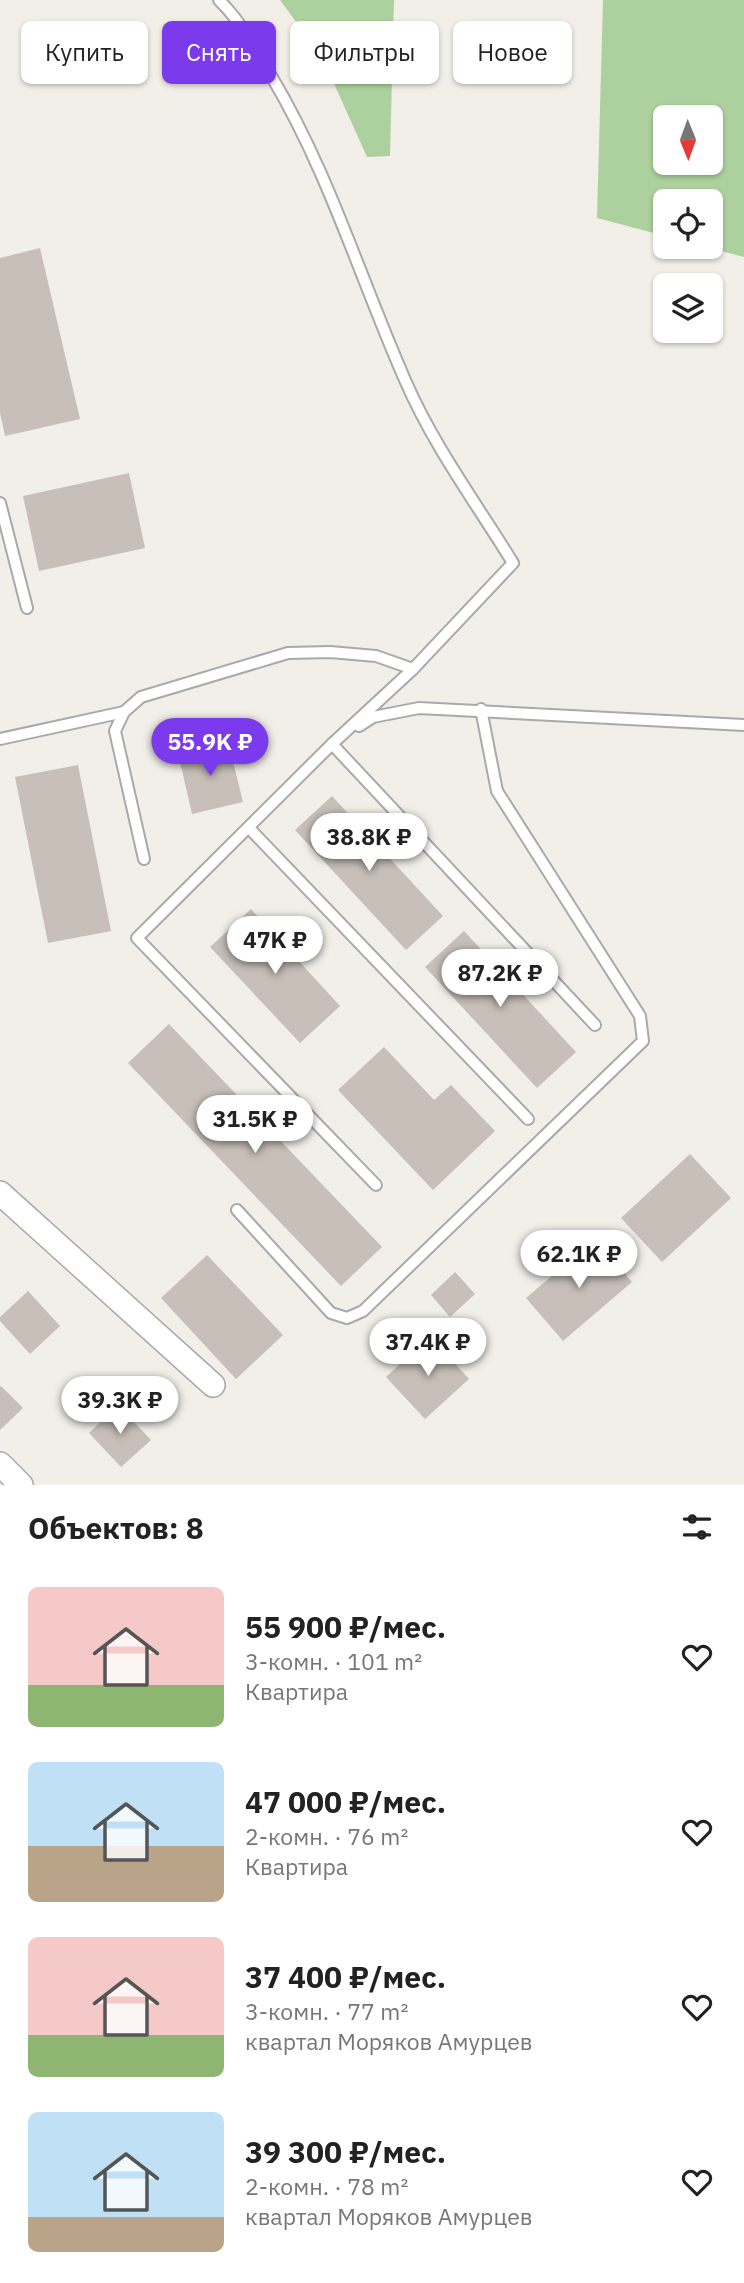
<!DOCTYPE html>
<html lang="ru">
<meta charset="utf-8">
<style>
body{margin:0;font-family:"IBM Plex Sans",sans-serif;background:#f6f6f6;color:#222;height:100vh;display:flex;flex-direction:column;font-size:26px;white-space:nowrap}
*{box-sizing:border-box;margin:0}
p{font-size:23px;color:#767676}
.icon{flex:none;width:38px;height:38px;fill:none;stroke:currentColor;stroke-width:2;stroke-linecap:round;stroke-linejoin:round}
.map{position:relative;height:1485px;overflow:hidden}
.drawer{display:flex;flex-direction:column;background:#fff;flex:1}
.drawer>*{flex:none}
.top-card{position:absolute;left:21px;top:21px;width:704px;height:63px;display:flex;gap:14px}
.needle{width:46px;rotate:179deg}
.fabs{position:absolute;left:653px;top:105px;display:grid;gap:14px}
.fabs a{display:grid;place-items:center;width:70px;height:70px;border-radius:10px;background:#fff;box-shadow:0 2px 5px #0004;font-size:35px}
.price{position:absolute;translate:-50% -60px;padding:0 16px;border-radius:24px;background:#fff;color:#222;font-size:23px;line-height:46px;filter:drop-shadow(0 2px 4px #0008)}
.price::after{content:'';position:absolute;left:50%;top:42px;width:21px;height:16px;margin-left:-10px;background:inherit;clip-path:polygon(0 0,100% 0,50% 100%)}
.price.active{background:#7c3aed;color:#fff}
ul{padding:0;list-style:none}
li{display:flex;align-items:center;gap:21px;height:175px;padding:0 28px}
li span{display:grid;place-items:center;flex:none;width:196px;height:140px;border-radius:10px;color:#555}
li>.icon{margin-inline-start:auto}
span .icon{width:84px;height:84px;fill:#fffc;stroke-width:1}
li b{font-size:30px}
h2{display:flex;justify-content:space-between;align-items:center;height:84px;padding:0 28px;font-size:30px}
.tag{padding:0 24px;border-radius:10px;background:#fff;box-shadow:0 2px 5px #0004;font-size:24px;line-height:63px}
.tag.active{background:#7c3aed;color:#fff}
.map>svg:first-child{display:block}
.forest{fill:#add19e;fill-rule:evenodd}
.building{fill:#c7bfb8}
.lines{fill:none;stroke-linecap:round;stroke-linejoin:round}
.lane-casing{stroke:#a9a9a9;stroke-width:14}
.street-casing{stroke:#a9a9a9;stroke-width:26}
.lane{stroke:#fff;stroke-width:10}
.street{stroke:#fff;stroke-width:23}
</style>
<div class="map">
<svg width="744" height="1485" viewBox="0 0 744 1485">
<rect width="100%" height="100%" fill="#f2efe9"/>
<g class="forest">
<path d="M280 0H394L390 156 367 157 322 57Z"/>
<path d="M603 0H744V257L706 247H710V201H665V236L597 218ZM665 117H710V163H665Z"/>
</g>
<g class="building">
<path d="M40 248 80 419 5 436 0 413V258Z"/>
<path d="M129 473 145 548 39 571 23 496Z"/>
<path d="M228 741 243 802 192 814 178 753Z"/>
<path d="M78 765 111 931 48 943 15 777Z"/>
<path d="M332 796 443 916 406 950 295 830Z"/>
<path d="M251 909 340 1006 300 1043 210 947Z"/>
<path d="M464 931 576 1052 537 1088 425 967Z"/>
<path d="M169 1024 382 1247 341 1286 128 1063Z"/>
<path d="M384 1047 434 1100 451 1085 495 1131 433 1190 338 1090Z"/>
<path d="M690 1154 731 1198 662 1262 621 1218Z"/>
<path d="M595 1239 632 1282 563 1341 526 1298Z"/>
<path d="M207 1255 283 1335 236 1379 161 1298Z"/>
<path d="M455 1272 475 1294 450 1317 431 1295Z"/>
<path d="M28 1291 60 1326 30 1354 0 1321V1317Z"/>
<path d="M430 1336 469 1379 425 1419 386 1377Z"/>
<path d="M1 1386 23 1408 0 1430V1387Z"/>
<path d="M118 1405 151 1440 121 1467 89 1433Z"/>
</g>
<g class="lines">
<defs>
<g id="lane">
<path d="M219 0C242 23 254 46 270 74 328 170 360 278 405 380 433 445 476 503 513 563L413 669 332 744 137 938 376 1185"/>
<path d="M0 503 27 608"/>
<path d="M359 726 373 717 419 708 744 725"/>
<path d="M0 739 124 712"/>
<path d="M332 744 595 1025"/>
<path d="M249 828 528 1119"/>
<path d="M144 859 115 731 124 712 141 697 288 653 330 652 376 656 413 669"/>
<path d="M237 1210 331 1313 347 1318 363 1311 643 1041 640 1016 497 791 481 709"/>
</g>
<g id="street">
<path d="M0 1193 213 1385"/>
<path d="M0 1464 21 1485"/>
</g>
</defs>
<use href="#lane" class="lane-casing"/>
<use href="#street" class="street-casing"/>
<use href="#lane" class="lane"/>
<use href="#street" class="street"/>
</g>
</svg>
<div class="fabs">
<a><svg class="needle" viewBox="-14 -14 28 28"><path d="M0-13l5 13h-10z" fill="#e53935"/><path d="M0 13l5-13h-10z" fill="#767676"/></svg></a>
<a><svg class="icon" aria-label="locate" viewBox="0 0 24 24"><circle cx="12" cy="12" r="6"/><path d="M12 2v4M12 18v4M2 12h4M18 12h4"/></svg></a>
<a><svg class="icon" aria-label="layers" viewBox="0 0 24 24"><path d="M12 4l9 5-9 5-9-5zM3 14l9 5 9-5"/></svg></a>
</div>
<b class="price active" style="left:210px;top:778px">55.9K ₽</b>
<b class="price" style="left:369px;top:873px">38.8K ₽</b>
<b class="price" style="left:275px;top:976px">47K ₽</b>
<b class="price" style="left:500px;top:1009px">87.2K ₽</b>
<b class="price" style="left:255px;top:1155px">31.5K ₽</b>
<b class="price" style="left:579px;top:1290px">62.1K ₽</b>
<b class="price" style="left:428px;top:1378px">37.4K ₽</b>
<b class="price" style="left:120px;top:1436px">39.3K ₽</b>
<div class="top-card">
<a class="tag">Купить</a>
<a class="tag active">Снять</a>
<a class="tag">Фильтры</a>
<a class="tag">Новое</a>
</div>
</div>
<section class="drawer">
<h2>Объектов: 8<svg class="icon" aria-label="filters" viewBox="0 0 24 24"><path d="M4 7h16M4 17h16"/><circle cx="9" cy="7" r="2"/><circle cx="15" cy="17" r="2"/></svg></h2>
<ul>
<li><span style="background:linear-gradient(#f6c9c9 70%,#8fb573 0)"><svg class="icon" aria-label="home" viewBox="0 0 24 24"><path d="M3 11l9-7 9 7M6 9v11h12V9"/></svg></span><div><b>55 900 ₽/мес.</b><p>3-комн. · 101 m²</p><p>Квартира</p></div><svg class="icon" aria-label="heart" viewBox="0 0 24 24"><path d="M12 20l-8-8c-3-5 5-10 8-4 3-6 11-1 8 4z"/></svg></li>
<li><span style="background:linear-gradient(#bfe0f5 60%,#b9a48a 0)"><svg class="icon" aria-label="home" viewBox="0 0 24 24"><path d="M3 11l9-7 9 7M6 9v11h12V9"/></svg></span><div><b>47 000 ₽/мес.</b><p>2-комн. · 76 m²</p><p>Квартира</p></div><svg class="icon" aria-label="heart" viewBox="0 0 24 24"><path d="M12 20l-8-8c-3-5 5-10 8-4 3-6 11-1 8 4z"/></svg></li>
<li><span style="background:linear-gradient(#f6c9c9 70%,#8fb573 0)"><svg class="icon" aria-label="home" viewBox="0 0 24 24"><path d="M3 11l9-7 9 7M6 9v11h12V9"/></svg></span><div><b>37 400 ₽/мес.</b><p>3-комн. · 77 m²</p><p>квартал Моряков Амурцев</p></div><svg class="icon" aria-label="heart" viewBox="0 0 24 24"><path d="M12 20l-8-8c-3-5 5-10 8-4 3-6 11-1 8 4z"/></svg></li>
<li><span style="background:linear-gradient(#bfe0f5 75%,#b9a48a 0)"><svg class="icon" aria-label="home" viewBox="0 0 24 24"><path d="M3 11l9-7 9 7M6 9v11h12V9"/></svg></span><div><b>39 300 ₽/мес.</b><p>2-комн. · 78 m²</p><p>квартал Моряков Амурцев</p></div><svg class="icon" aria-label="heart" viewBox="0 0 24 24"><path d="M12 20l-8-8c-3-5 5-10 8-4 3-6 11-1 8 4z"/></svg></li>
</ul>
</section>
